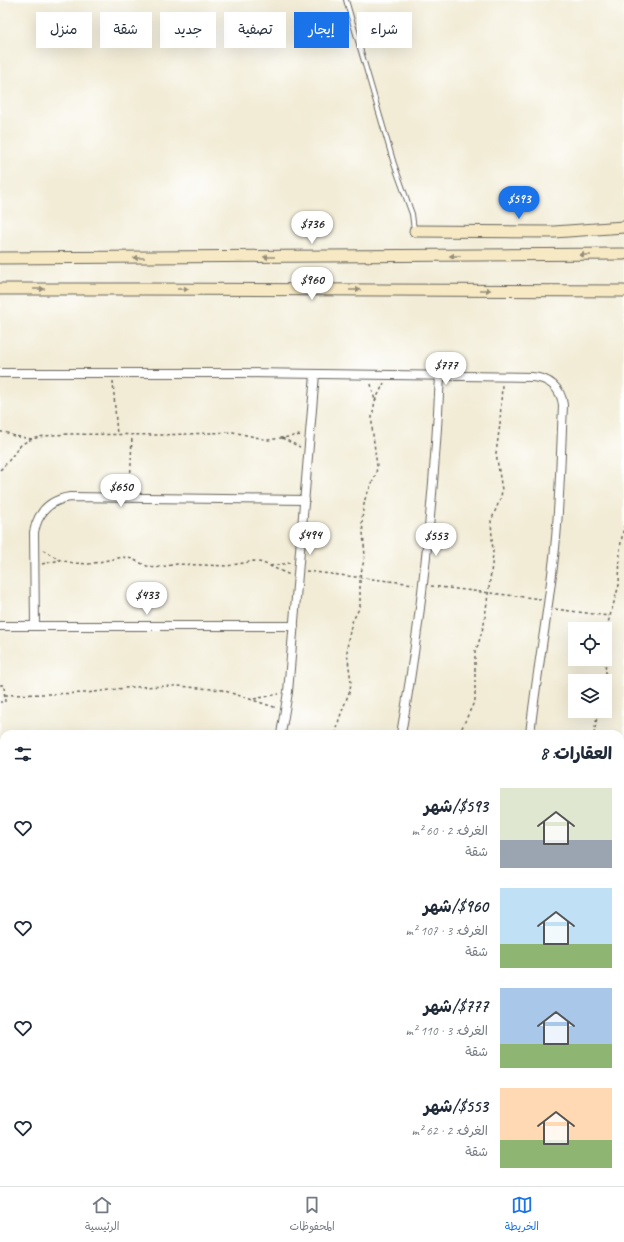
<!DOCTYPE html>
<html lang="ar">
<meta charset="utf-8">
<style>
body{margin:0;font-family:Caveat,"Playpen Sans Arabic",sans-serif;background:#f6f6f7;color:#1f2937;direction:rtl;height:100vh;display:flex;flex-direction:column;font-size:15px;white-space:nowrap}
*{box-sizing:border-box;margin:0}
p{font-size:13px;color:#747a83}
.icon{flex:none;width:22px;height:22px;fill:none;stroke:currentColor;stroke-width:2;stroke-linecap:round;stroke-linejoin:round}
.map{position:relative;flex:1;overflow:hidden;direction:ltr}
.details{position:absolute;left:0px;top:730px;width:624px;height:456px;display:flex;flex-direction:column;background:#fff;border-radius:12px 12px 0 0;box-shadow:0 4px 16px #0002;direction:rtl}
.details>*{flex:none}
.hud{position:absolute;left:12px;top:12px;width:400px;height:36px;direction:rtl;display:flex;gap:8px}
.tools{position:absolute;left:568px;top:622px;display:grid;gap:8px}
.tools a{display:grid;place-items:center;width:44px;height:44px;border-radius:0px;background:#fff;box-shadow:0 4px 16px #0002;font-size:20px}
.price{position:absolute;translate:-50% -34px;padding:0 9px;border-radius:14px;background:#fff;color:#222;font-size:13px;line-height:26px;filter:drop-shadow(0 1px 2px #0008)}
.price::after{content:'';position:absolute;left:50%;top:24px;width:12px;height:9px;margin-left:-6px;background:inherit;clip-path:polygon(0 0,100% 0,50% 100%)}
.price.selected{background:#1a73e8;color:#fff}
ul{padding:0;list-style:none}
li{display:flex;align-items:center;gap:12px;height:100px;padding:0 12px}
li span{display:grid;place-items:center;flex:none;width:112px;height:80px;border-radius:0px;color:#555}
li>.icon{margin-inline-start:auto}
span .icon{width:48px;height:48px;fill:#fffc;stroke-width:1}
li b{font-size:17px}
h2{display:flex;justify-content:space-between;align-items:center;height:48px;padding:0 12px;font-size:17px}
.pill{padding:0 14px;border-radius:0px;background:#fff;box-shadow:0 4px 16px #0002;font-size:14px;line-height:36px}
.pill.selected{background:#1a73e8;color:#fff}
.dock{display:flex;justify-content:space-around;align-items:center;height:56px;border-top:1px solid #e0e1e3;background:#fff;font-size:11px;color:#747a83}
.dock a{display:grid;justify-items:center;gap:2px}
.dock .selected{color:#1a73e8}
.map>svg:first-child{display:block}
.park{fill:url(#park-dots);stroke:#627348}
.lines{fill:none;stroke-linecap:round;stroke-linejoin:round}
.lane-casing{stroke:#67655d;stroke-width:6}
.street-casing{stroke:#67655d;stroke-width:10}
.secondary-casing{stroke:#67655d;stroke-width:13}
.path{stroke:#67655d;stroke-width:1.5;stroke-dasharray:3 3;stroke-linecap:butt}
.lane{stroke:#fff;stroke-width:4}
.street{stroke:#fff;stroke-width:8}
.secondary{stroke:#f7e9c3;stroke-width:11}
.oneway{fill:#948d78}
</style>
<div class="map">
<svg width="624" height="1186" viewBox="0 0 624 1186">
<defs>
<pattern id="park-dots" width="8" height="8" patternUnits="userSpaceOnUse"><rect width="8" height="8" fill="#a7ca74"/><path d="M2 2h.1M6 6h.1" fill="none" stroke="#8fad64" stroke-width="1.8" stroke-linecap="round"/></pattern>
</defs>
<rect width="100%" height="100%" fill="#fff"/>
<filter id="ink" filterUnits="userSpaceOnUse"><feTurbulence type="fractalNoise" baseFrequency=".025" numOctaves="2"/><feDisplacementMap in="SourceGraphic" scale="8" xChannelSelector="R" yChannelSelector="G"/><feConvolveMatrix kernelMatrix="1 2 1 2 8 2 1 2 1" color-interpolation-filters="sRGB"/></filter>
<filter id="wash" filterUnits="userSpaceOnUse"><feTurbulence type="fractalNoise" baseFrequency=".012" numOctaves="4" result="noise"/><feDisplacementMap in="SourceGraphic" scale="16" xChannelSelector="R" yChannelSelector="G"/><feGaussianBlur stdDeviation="0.9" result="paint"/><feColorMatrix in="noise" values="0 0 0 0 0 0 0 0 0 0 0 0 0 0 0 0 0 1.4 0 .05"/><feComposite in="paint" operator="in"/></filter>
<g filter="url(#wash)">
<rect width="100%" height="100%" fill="#f2ecd6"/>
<g class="park">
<path d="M4 858V1164L0 1148V859Z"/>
<path d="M10 1182H46L47 1186H11Z"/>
</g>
</g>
<g filter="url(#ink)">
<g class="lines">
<defs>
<path id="lane" d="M346 0 394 164 412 214 414 230"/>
<g id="street">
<path d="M0 373H242L532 377C549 378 561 388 563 405 561 449 560 494 556 538 550 604 537 669 530 734"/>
<path d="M0 626H294"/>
<path d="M35 626 34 532C38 512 50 500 70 497L305 500"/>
<path d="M281 734 288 692 315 374"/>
<path d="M401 734C422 616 434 496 440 376"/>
<path d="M0 759H4"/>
<path d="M0 795H4"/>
<path d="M0 812H4"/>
<path d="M0 847H4"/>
<path d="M620 934 624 918"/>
<path d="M268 1182V1186"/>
<path d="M457 1186 458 1182"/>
<path d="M494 1186 495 1182"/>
<path d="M511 1186 512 1182"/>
<path d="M548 1186 549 1182"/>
</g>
<g id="secondary">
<path d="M415 231 554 232 624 227"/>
<path d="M0 258 624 254"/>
<path d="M0 289H143L624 291"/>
</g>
</defs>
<use href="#lane" class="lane-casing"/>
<use href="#street" class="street-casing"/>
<use href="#secondary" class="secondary-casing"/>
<g class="path">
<path d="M113 381 117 435"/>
<path d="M371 384 375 401"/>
<path d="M0 432H5L14 436 32 439"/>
<path d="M282 438 300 447"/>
<path d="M0 470C9 462 13 454 20 446 32 435 54 435 69 434L163 435 233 432 268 440 301 435"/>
<path d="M130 490 132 436"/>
<path d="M43 550 60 560 73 563 89 564 123 557 132 559 147 566 155 568 177 564 227 566 254 561 263 563 290 575"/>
<path d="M42 564 60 560"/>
<path d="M270 566 290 563"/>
<path d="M306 571 414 584"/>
<path d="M431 586 541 599"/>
<path d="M555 609 609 616"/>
<path d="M605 633 619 585 620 548 624 526"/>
<path d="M605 659 606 673 605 684"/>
<path d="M0 685H4L5 702H0"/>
<path d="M5 695 87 693 133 687 178 686 222 690 277 708"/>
<path d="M254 699 279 694"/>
<path d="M336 734 339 719 350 690 351 682 347 652 348 640 352 622 360 607V577L365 556 362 521 363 510 365 499 376 474 377 466 372 427V417L375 401 384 383"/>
<path d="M461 734V730L475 700V651L478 645 484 624 492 565 493 553 491 521 501 497 502 490 496 453 500 424 502 384"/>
<path d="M594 734 598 711"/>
<path d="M620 748 624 749"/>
<path d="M0 888H4"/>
<path d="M0 931H4"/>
<path d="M0 1031 2 1042 0 1043"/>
<path d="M620 1038 624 1025"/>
<path d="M0 1051 4 1069"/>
<path d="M620 1051 624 1052"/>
<path d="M0 1087 3 1100 0 1104"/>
<path d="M0 1112 4 1117"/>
<path d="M620 1154 624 1142"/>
<path d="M0 1172H4"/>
<path d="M17 1182 18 1185 32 1182"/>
<path d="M610 1186 611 1182"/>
</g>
<use href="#lane" class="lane"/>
<use href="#street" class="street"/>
<use href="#secondary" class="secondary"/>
</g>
<defs><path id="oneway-solid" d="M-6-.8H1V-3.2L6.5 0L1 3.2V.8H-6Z"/></defs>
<g class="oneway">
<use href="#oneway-solid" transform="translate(585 255) rotate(180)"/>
<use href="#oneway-solid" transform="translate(455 256) rotate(180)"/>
<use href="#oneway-solid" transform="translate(269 257) rotate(180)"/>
<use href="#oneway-solid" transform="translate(139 258) rotate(180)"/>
<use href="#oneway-solid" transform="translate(39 289)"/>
<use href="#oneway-solid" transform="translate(183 289)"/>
<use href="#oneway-solid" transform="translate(355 290)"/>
<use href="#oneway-solid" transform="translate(485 290)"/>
</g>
</g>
</svg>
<div class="tools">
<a><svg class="icon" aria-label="locate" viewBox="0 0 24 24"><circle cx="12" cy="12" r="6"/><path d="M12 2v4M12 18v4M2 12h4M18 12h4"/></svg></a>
<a><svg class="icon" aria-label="layers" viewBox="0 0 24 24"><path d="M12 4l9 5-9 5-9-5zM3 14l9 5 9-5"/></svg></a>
</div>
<b class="price selected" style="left:519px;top:220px">$593</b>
<b class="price" style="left:312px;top:245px">$736</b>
<b class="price" style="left:312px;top:301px">$960</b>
<b class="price" style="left:446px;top:386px">$777</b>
<b class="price" style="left:121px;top:508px">$650</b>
<b class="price" style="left:310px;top:556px">$494</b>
<b class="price" style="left:436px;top:557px">$553</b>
<b class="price" style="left:147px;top:616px">$433</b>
<div class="hud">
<a class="pill">شراء</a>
<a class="pill selected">إيجار</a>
<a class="pill">تصفية</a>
<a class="pill">جديد</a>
<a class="pill">شقة</a>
<a class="pill">منزل</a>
</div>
<section class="details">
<h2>العقارات: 8<svg class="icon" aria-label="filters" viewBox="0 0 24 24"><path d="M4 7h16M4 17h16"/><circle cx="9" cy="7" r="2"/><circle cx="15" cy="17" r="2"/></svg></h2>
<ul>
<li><span style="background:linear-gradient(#dfe7d0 65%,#9aa5b1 0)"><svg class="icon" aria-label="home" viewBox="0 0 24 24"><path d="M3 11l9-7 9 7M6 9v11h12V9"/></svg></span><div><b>$593/شهر</b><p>الغرف: 2 · 60 m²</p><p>شقة</p></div><svg class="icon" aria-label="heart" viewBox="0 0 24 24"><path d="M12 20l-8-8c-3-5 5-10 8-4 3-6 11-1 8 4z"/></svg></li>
<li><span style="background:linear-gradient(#bfe0f5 70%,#8fb573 0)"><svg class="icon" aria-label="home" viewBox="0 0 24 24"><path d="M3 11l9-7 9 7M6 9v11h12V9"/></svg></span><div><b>$960/شهر</b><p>الغرف: 3 · 107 m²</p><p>شقة</p></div><svg class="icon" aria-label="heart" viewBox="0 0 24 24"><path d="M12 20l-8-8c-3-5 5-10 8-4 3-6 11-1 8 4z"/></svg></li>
<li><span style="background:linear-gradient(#a9c7e8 70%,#8fb573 0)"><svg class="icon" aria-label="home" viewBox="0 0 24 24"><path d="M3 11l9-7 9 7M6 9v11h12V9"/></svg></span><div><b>$777/شهر</b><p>الغرف: 3 · 110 m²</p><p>شقة</p></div><svg class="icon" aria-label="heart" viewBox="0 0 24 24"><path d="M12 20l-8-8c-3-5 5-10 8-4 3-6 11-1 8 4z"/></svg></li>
<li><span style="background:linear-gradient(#ffd9b3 65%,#8fb573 0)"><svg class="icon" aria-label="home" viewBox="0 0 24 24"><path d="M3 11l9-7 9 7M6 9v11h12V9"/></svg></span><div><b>$553/شهر</b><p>الغرف: 2 · 62 m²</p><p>شقة</p></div><svg class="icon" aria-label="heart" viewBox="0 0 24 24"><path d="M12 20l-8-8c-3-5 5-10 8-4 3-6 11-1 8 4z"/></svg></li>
</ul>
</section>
</div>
<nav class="dock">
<a class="selected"><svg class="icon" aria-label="map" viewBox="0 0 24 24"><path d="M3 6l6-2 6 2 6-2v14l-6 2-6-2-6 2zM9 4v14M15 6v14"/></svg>الخريطة</a>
<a><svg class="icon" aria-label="saved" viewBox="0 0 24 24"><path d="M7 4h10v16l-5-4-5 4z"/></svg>المحفوظات</a>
<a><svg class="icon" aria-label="home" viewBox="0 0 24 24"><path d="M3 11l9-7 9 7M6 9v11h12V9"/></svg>الرئيسية</a>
</nav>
